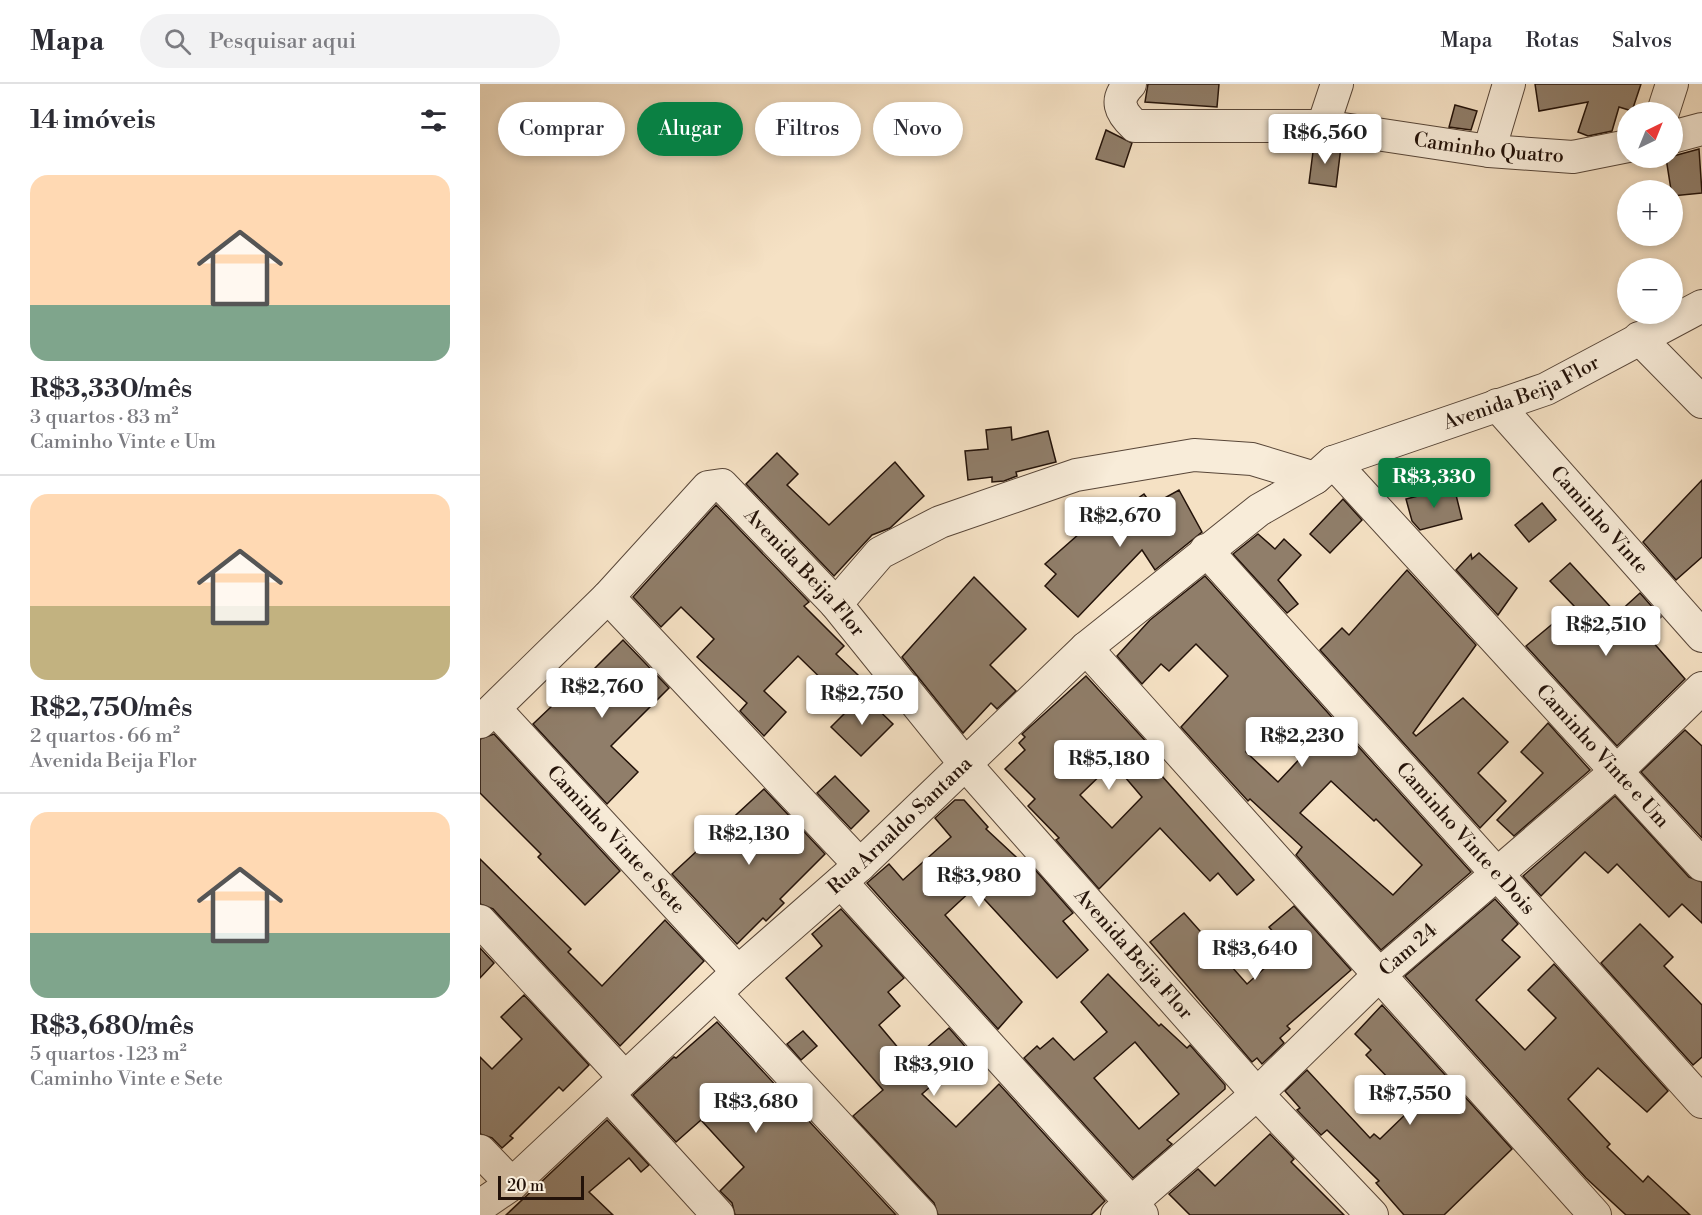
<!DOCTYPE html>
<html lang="pt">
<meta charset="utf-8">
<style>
body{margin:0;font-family:"Libre Bodoni",serif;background:#f2f2f3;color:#2b2b33;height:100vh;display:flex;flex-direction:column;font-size:22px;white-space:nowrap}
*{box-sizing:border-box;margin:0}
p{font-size:20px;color:#7c7c81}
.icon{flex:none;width:33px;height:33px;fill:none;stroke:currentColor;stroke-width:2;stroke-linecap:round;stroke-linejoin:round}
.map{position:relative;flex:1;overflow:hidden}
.sheet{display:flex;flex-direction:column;background:#fff;width:480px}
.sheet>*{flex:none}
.hud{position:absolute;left:18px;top:18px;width:570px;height:54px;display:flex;gap:12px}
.needle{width:39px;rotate:43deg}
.fabs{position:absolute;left:1137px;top:18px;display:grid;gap:12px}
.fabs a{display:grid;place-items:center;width:66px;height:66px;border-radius:50%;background:#fff;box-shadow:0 3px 9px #0003;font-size:30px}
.scale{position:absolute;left:18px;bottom:15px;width:86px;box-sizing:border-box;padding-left:6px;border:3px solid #231209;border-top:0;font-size:16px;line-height:21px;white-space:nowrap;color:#231209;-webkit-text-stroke:4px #f8ecd9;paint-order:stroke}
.price{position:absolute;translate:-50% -51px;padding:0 14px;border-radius:6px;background:#fff;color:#222;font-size:20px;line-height:39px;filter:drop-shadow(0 2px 3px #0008)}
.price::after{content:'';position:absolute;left:50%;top:36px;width:18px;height:14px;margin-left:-9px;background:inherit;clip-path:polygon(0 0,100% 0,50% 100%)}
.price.on{background:#0b8043;color:#fff}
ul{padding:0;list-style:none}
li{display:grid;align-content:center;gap:12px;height:318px;padding:0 30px}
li+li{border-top:2px solid #e1e1e2}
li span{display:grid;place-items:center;height:186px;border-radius:18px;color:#555}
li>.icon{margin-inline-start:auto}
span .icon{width:108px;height:108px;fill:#fffc;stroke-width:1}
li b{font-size:26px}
h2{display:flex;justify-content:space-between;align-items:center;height:72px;padding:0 30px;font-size:26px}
.chip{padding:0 21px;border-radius:27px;background:#fff;box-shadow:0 3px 9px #0003;font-size:21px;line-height:54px}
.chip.on{background:#0b8043;color:#fff}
header{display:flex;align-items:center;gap:36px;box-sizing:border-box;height:84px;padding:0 30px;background:#fff;border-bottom:2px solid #e1e1e2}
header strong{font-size:28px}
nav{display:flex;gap:33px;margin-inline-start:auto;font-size:21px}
.search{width:420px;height:54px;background:#f2f2f3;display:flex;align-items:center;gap:15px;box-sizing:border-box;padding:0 21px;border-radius:33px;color:#7c7c81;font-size:22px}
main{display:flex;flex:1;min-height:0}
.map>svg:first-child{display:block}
.building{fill:#907e6a;stroke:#231209;stroke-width:1.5;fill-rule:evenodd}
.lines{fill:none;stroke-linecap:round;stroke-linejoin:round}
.minor-casing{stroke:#584638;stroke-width:34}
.minor{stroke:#f8ecd9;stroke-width:32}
.labels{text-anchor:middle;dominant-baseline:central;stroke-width:6;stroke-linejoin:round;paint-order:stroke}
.street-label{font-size:20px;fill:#231209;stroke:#f8ecd9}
</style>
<header>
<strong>Mapa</strong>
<div class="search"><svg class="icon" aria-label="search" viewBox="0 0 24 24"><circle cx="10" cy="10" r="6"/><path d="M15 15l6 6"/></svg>Pesquisar aqui</div>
<nav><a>Mapa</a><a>Rotas</a><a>Salvos</a></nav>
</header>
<main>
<section class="sheet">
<h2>14 imóveis<svg class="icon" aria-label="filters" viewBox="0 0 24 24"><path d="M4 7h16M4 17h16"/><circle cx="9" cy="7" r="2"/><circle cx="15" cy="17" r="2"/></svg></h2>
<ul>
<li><span style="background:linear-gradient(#ffd9b3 70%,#7fa58c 0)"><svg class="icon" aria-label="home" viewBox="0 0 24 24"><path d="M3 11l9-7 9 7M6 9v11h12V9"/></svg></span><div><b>R$3,330/mês</b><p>3 quartos · 83 m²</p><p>Caminho Vinte e Um</p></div></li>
<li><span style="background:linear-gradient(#ffd9b3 60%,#c2b280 0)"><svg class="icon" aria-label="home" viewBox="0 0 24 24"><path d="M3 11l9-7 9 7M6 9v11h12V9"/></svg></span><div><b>R$2,750/mês</b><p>2 quartos · 66 m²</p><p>Avenida Beija Flor</p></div></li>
<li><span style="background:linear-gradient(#ffd9b3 65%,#7fa58c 0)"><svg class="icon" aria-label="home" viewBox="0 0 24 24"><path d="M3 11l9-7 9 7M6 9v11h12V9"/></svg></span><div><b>R$3,680/mês</b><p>5 quartos · 123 m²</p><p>Caminho Vinte e Sete</p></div></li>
</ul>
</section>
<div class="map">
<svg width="1222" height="1131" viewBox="0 0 1222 1131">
<rect width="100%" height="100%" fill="#f5e1c4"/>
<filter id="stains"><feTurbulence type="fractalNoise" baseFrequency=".00333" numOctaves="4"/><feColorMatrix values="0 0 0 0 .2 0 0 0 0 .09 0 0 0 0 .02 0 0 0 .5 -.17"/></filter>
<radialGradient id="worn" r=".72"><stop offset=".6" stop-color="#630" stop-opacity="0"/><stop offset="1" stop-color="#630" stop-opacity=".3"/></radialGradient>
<g class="building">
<path d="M668 0H739L737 23 665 18Z"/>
<path d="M1055 0H1161L1152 27 1139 23 1132 47 1108 52 1098 48 1108 18 1059 27Z"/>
<path d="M975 21 997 27 991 46 969 43Z"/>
<path d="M626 46 652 59 644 83 616 75Z"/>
<path d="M834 60 861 63 856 103 829 99Z"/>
<path d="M1219 65 1222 109 1192 112 1186 74Z"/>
<path d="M531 343 532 356 568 347 576 378 536 388 537 392 524 397 512 398V393L488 396 485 367 508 365 506 346Z"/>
<path d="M297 369 318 390 307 401 349 441 415 378 444 412 410 444 392 451 354 492 266 400Z"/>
<path d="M1222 396V473L1196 496 1163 458Z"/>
<path d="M974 403 982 435 940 446 932 437 926 415Z"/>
<path d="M699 406 722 448 675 486 662 466 598 533 565 502 576 490 565 480 625 427 631 433 664 410 672 421Z"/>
<path d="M863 415 882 436 850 469 830 450Z"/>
<path d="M1062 419 1076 436 1049 458 1035 441Z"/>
<path d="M236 421 329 518 324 522 364 562 356 570 378 591 358 611 318 572 284 607 306 628 284 652 260 627 267 619 217 573 234 555 201 523 181 543 153 513Z"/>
<path d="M778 450 795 465 804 455 821 471 798 496 818 520 807 529 753 470Z"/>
<path d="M999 469 1037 504 1018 531 976 486 991 470 992 475Z"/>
<path d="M1090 479 1137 530 1160 509 1181 533 1165 549 1205 595 1137 662 1046 562 1094 522 1070 497Z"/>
<path d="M927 486 996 561 933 649 936 652 983 614 1028 658 998 689 1026 717 1000 744 840 566 862 544 869 551Z"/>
<path d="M725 492 991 788 901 866 816 771 822 763 770 715 768 717 701 643 748 592 716 560 689 587 681 580 662 600 637 572 670 536ZM796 637 827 667 798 698 766 668ZM851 697 894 737 896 735 942 781 913 811 820 729Z"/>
<path d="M494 493 546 545 510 581 536 607 517 625 511 619 483 649 422 573Z"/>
<path d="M143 556 189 604 131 662 158 688 127 720 53 640 92 603 94 605Z"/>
<path d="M606 592 682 675 674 683 774 796 757 811 738 789 730 797 680 744 619 805 576 756 579 754 548 722 555 715 525 685 545 666 539 659 545 653 542 650ZM633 679 662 713 632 744 600 711Z"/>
<path d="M383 611 413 640 381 672 351 643Z"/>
<path d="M1068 639 1110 686 1034 752 1017 736 1063 689 1041 668Z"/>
<path d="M1205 646 1222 662V754L1161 688Z"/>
<path d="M14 650 140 787 105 821 58 773 61 770 0 709V655Z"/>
<path d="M355 692 389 727 371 745 337 709Z"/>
<path d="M284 705 345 770 300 815 304 819 286 837 283 834 257 860 192 790Z"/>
<path d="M1135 712 1209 793 1222 798V839L1202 820 1189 833 1137 780 1128 789 1105 768 1061 812 1043 792Z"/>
<path d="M475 716H484L508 743 506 745 548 784 551 781 593 829 583 837 608 866 577 894 494 804 465 831 542 918 518 945 387 799 409 780 423 796 471 753 455 734Z"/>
<path d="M0 775 91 865 88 868 122 902 185 836 224 877 140 962 13 825 0 820Z"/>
<path d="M1015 815 1038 840 1022 856 1040 873 996 916 1045 966 1076 934 1048 906 1074 880 1188 1007 1167 1028 1118 984 1088 1015 1130 1060 1127 1063 1163 1098 1168 1092 1210 1131H1146L1106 1094 925 892Z"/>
<path d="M814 822 871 886 807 942 810 945 800 954 804 959 782 980 777 974 772 978 670 858 704 829 767 900 807 864 789 843Z"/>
<path d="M361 825 424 894 408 908 420 922 399 941 430 978 469 944 490 968 442 1010 476 1043 519 1000 625 1117 611 1131H458L454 1119 373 1032 403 1006 306 894 342 862 332 850Z"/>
<path d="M1160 840 1193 873 1184 882 1222 921V973L1213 981 1121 879Z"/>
<path d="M0 864 14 879 0 894Z"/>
<path d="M628 890 679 942 681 940 707 964 710 961 745 1001V1005L687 1056 692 1060 653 1094 544 974 557 962 560 965 573 954 594 976 627 948 601 918ZM655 958 699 1010 659 1045 614 994Z"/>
<path d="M44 911 109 981 83 1007 79 1003 30 1052 33 1054 22 1064 12 1054 0 1050V973L12 985 42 955 21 933Z"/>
<path d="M902 921 1032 1065 964 1131H924L896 1099 899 1097 847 1046 841 1051 817 1026 820 1024 805 1007 827 986 890 1054 894 1050 900 1055 932 1024 911 1001 913 999 886 971 891 966 875 950Z"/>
<path d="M237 938 416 1131H255L252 1119 240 1107 264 1083 221 1036 196 1058 153 1011 194 973 196 974Z"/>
<path d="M323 947 337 962 321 976 307 960Z"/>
<path d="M127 1036 169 1081 161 1088 149 1074 109 1108 133 1131H26Z"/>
<path d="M790 1050 814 1075 811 1078 864 1131H710L689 1110 718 1085 735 1102Z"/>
</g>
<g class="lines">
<defs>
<g id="minor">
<path id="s1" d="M650 0C634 16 640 28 655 42H843L1009 67 1093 73 1148 62"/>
<path d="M1183 28 1192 0"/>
<path d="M843 42 857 0"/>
<path d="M1192 53 1222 45"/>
<path d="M1009 67 1029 0"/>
<path d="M1159 254 1222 318"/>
<path id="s2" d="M1017 321 1222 552"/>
<path id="s3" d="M853 378 1222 781"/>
<path id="s4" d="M726 466 1222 1018"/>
<path d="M128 513 380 781"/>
<path d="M356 520 400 469 460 438 596 391 714 371 772 375 835 394"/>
<path d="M606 564 1115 1131"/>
<path id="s5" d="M15 625 258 888"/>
<path id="s6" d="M0 638 128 513 228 403 242 401 356 520 486 681 777 1010 892 1131"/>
<path d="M361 798 662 1131"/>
<path d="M0 837 145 994"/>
<path d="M236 910 441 1131"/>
<path d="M128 1010 238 1131"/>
<path d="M0 1067 32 1100"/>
<path id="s7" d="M0 1122 32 1100 258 888 380 781 606 564 779 426 835 394 853 378 1066 305 1222 222"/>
<path id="s8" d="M637 1131 777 1010 898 892 1138 686 1222 604"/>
</g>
</defs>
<use href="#minor" class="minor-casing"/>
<use href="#minor" class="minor"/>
</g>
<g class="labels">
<g class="street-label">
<text stroke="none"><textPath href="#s1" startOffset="405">Caminho Quatro</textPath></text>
<text stroke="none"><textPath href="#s7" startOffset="1335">Avenida Beija Flor</textPath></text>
<text stroke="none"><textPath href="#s2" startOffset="154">Caminho Vinte</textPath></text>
<text stroke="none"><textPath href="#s6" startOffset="462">Avenida Beija Flor</textPath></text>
<text stroke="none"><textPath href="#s3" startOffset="399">Caminho Vinte e Um</textPath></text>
<text stroke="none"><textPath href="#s7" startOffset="567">Rua Arnaldo Santana</textPath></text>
<text stroke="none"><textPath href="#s5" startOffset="178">Caminho Vinte e Sete</textPath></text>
<text stroke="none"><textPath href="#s4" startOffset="388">Caminho Vinte e Dois</textPath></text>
<text stroke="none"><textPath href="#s8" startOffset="394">Cam 24</textPath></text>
<text stroke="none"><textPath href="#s6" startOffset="966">Avenida Beija Flor</textPath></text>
</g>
</g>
<rect width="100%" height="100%" filter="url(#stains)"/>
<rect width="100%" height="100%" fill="url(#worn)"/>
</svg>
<div class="fabs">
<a><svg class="needle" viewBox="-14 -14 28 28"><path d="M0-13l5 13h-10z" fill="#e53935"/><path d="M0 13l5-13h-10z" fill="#7c7c81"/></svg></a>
<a>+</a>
<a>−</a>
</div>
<div class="scale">20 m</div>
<b class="price" style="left:845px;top:81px">R$6,560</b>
<b class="price on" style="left:954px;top:425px">R$3,330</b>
<b class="price" style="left:640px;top:464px">R$2,670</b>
<b class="price" style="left:1126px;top:573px">R$2,510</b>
<b class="price" style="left:122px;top:635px">R$2,760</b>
<b class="price" style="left:382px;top:642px">R$2,750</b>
<b class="price" style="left:822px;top:684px">R$2,230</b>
<b class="price" style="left:629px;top:707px">R$5,180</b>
<b class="price" style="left:269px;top:782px">R$2,130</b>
<b class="price" style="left:499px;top:824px">R$3,980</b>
<b class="price" style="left:775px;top:897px">R$3,640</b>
<b class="price" style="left:454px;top:1013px">R$3,910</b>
<b class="price" style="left:930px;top:1042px">R$7,550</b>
<b class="price" style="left:276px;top:1050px">R$3,680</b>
<div class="hud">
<a class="chip">Comprar</a>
<a class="chip on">Alugar</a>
<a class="chip">Filtros</a>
<a class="chip">Novo</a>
</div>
</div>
</main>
